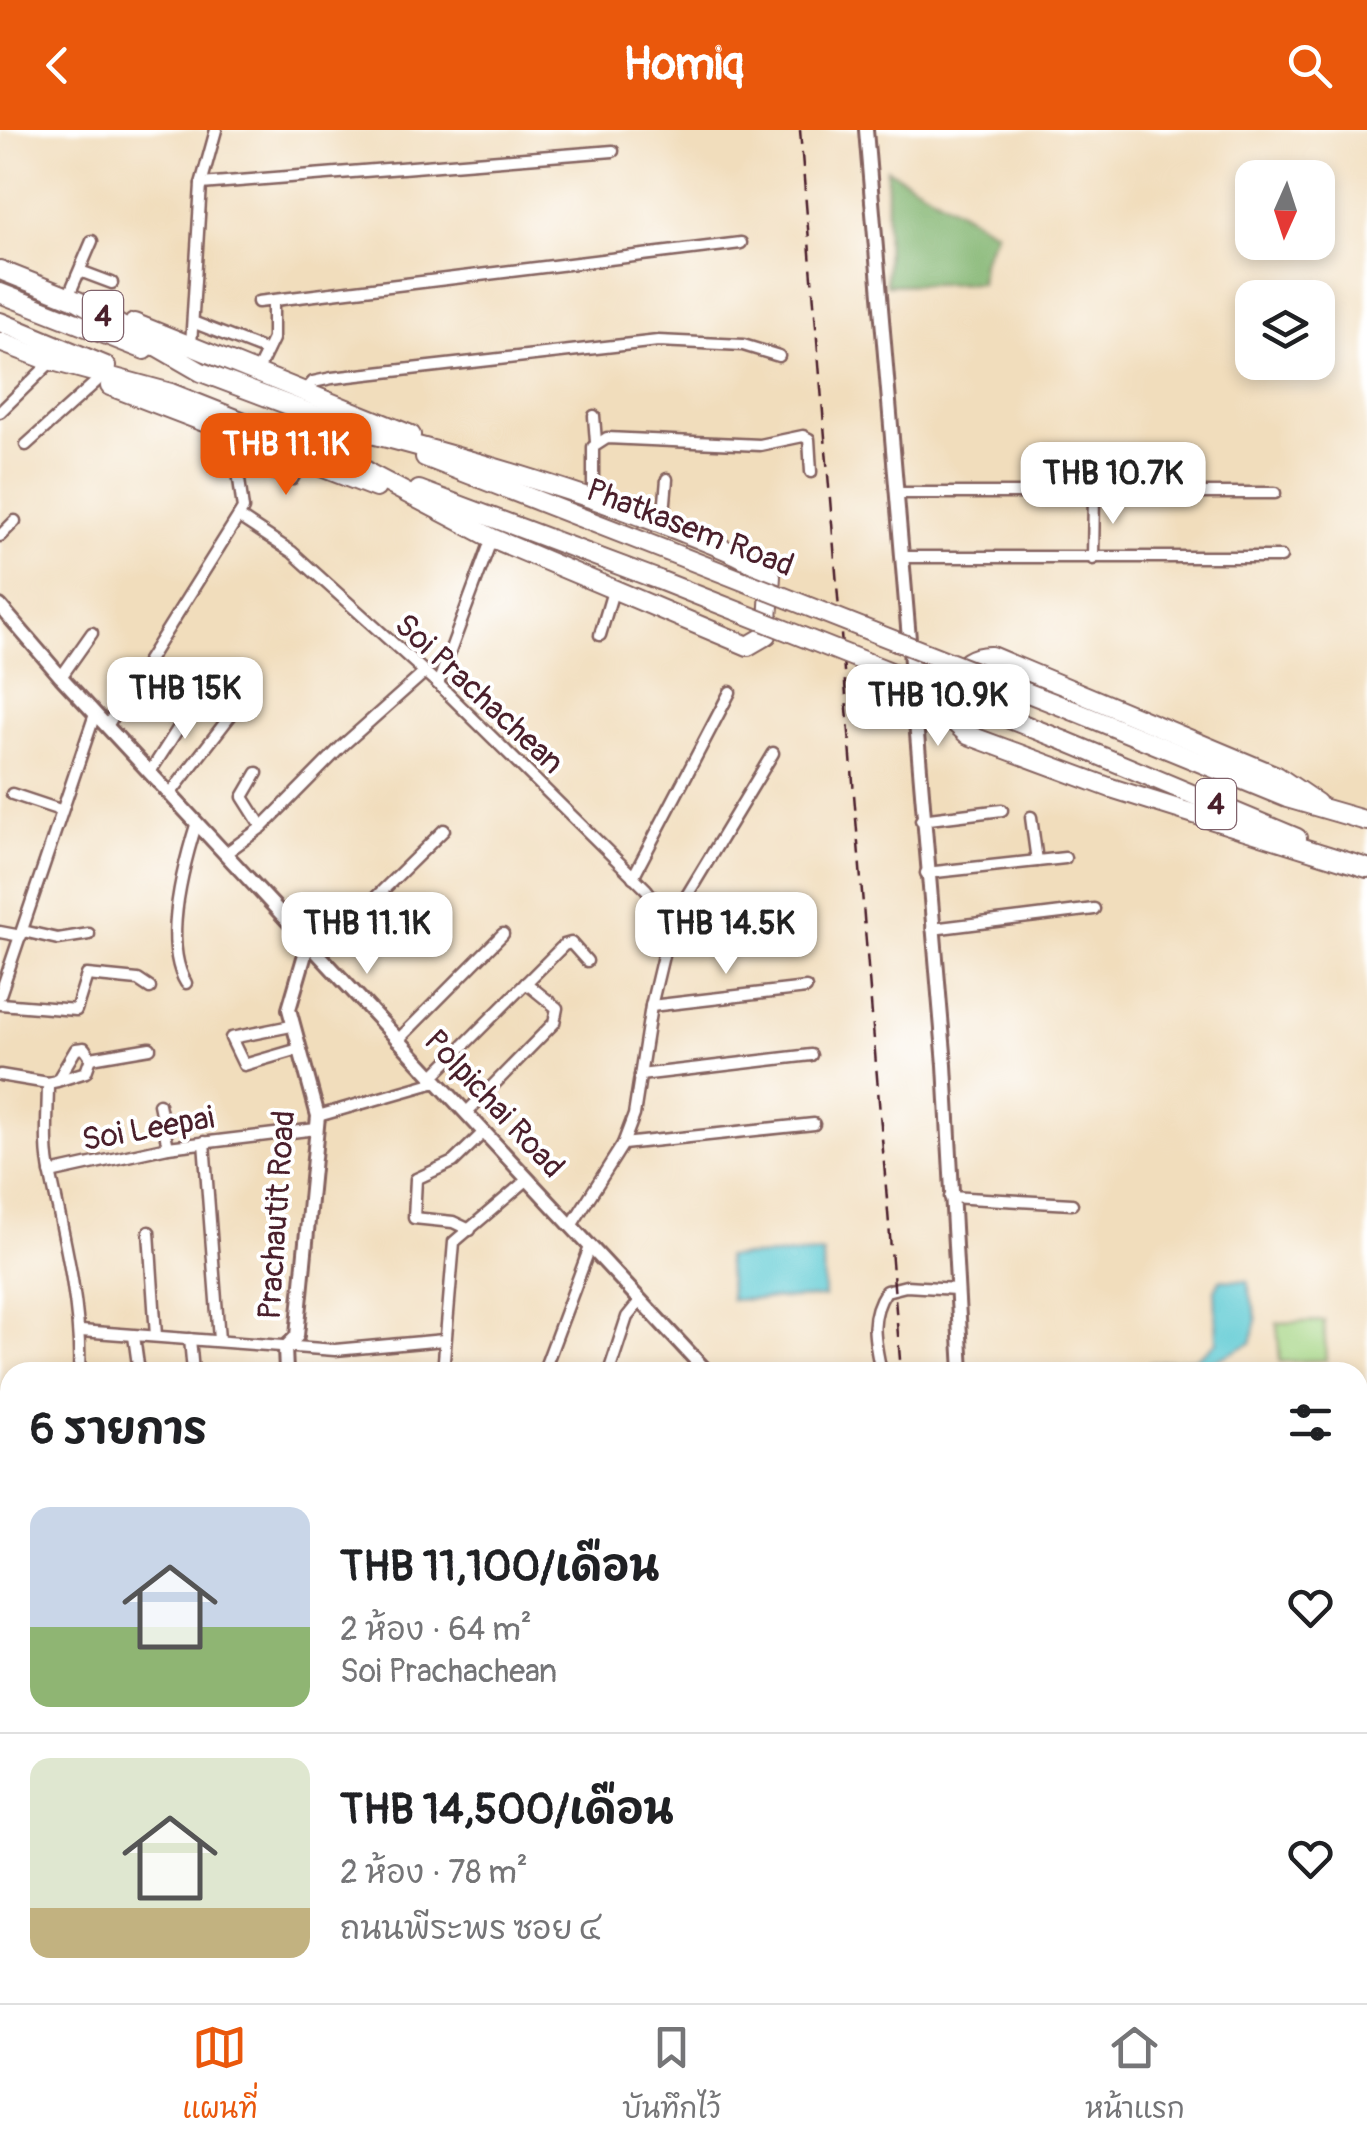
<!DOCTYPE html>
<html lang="th">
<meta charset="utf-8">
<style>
body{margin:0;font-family:Pangolin,"Playpen Sans Thai",sans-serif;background:#f2f2f2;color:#202124;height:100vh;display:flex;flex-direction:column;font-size:38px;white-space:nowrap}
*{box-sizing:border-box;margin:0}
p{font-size:32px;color:#757577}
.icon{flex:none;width:55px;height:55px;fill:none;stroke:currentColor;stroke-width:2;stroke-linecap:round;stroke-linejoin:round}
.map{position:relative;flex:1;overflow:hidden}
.side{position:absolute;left:0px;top:1232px;width:1368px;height:642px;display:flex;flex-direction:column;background:#fff;border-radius:30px 30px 0 0;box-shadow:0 5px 15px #0003}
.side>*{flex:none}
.needle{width:65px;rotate:183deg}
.buttons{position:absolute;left:1235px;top:30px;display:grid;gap:20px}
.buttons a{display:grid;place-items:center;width:100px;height:100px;border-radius:20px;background:#fff;box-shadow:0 5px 15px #0003;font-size:50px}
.price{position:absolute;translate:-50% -85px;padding:0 22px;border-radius:20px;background:#fff;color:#222;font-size:32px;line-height:65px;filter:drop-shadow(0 2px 5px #0008)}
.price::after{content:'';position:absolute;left:50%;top:60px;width:30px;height:22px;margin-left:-15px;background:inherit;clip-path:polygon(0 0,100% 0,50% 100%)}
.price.selected{background:#ea580c;color:#fff}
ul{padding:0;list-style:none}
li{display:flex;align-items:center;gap:30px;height:250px;padding:0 30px}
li+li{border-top:2px solid #e0e0e0}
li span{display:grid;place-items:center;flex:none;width:280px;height:200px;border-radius:20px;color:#555}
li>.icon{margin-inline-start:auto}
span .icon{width:120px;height:120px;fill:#fffc;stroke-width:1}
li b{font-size:42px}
h2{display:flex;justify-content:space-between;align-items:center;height:120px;padding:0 30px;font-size:42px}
header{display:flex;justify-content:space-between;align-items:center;height:130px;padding:0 30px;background:#ea580c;color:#fff;font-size:45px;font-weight:800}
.tabs{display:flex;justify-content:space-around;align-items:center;height:140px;border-top:2px solid #e0e0e0;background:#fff;font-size:28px;color:#757577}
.tabs a{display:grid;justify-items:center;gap:5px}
.tabs .selected{color:#ea580c}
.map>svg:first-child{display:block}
.green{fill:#a5d584;stroke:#787a58;stroke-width:2.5}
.forest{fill:#84b672;stroke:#676a4e;stroke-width:2.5}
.water{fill:#5dcad3;stroke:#54747f;stroke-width:2.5}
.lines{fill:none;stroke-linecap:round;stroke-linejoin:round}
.river{stroke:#5dcad3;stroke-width:15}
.minor-casing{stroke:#84625e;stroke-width:15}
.tertiary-casing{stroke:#84625e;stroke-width:18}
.trunk-casing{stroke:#84625e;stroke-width:22}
.minor{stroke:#fff;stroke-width:10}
.tertiary{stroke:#fff;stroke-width:12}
.trunk{stroke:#fff;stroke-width:18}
.rail{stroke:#4a1f2b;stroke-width:2.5;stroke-dasharray:15 8;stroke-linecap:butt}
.trunk-bridge-casing{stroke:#84625e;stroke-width:22;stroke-linecap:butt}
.trunk-bridge{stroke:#fff;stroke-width:18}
.labels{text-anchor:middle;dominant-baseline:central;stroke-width:8;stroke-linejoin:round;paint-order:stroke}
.shield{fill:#fff;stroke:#80626b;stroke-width:2.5}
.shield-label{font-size:30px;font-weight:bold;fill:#4a1f2b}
.street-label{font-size:32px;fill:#4a1f2b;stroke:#fff}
</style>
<header><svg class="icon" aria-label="back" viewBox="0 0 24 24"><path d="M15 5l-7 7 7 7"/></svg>Homiq<svg class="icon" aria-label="search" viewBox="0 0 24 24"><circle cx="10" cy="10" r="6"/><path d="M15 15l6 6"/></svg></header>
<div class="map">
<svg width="1367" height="1873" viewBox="0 0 1367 1873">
<rect width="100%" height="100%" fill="#fff"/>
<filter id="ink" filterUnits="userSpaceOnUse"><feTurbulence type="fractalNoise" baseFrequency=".01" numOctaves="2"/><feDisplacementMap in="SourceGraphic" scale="20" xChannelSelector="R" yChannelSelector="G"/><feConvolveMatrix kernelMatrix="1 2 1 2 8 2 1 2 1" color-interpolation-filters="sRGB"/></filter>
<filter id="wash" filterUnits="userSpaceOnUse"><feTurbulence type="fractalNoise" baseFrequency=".0048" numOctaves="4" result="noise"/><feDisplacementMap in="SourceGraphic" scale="40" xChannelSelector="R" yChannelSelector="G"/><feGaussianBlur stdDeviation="2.25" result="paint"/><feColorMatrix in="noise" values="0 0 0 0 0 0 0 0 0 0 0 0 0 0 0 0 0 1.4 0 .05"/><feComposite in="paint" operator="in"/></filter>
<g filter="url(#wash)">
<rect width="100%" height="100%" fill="#f1ddbc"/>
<path class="green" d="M1324 1191 1326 1230 1280 1232 1277 1193Z"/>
<path class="forest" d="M887 39 996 102 982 132 980 153 886 155Z"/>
<g class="water">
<path d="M823 1123 824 1167 731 1170 726 1127Z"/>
<path d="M1220 1150 1247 1151 1257 1190 1251 1213 1208 1234 1200 1242H1153L1149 1233 1195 1228 1217 1212 1215 1160Z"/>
</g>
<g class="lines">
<g class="river">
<path d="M1358 1603 1367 1582"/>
<path d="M1358 1784 1362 1794 1358 1832"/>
<path d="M0 1829 10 1848"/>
<path d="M19 1865 23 1873"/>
<path d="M460 1873H461"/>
<path d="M1345 1873 1349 1865"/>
</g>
</g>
</g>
<g filter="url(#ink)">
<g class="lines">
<defs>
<g id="minor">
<path d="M201 54 613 21"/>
<path d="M80 141 112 153"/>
<path d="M68 167 92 111"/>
<path d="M258 172 741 113"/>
<path d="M195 193 267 221"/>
<path d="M191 215 201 54 216 0"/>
<path d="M257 242 273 209V171"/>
<path d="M305 261 313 252 332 248 658 211 743 215 779 226"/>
<path d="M0 282 51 232"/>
<path d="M594 286 596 312"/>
<path d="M26 315 97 251"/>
<path d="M239 341 264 340 292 349 303 331"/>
<path d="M899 363H1275"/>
<path d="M593 369V317L607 308 760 315 803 306 809 309 811 342"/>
<path d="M239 387 292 422 438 554 646 759 671 792"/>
<path d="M663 395 667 349"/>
<path d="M0 406 15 391"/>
<path d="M903 427H1281"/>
<path d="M1093 429 1094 364"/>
<path d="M600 505 613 461"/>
<path d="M61 547 92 503"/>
<path d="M438 554 492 408"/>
<path d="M107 596 243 379 233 304"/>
<path d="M150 642 201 563"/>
<path d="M257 643 243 667 262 697"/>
<path d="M12 664 60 680"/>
<path d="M170 664 231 585"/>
<path d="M1031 687 1037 731"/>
<path d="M921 690 1002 680"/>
<path d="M226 723 262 697 342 616 424 543"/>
<path d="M926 743 1065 728"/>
<path d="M633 747 730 562"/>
<path d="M932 799 1094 779"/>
<path d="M23 801 58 809 89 804"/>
<path d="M0 802 21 806"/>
<path d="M669 805 805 791"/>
<path d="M318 824 444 700"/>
<path d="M186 853C162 813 184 733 197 692"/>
<path d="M0 865 95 584"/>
<path d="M0 874 76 880 87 845 138 850 150 858"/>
<path d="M651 876 806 858"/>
<path d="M291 896 231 908 244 935 299 919"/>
<path d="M397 911 503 804"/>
<path d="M0 945 48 953C48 983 44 1017 51 1046 64 1106 82 1181 79 1242"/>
<path d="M640 945 811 925"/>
<path d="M431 948 564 815 571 813 587 831"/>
<path d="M57 951 86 942 91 928"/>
<path d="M48 953 57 951 76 919 84 918 91 928 150 918"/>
<path d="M159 974 168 1017"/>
<path d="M466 983 554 893 557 878 526 853"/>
<path d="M318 986 436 952"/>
<path d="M204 1012 219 1210"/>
<path d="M623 1014 814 994"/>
<path d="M50 1043 168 1017 316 999"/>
<path d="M950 1067 1072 1074"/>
<path d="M571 1096 623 1014 634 985 651 876 671 792 773 623"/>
<path d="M470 1100 453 1092 414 1088 416 1049 453 1032 483 1003"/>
<path d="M149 1102 156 1206"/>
<path d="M81 1201 335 1220 444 1210"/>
<path d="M134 1206 139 1242"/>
<path d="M190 1209 193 1242"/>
<path d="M544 1240 590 1117"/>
<path d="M443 1242 454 1112 528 1049"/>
<path d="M609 1242 627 1187 640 1171"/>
<path d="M881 1242C875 1212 868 1188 886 1161L906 1156 956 1159"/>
<path d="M0 1370H10"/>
<path d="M0 1637 10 1636"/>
<path d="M681 1865 683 1873"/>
<path d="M730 1865 732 1873"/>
<path d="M894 1865V1873"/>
<path d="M1038 1873 1047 1865"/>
</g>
<g id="tertiary">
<path d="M866 0 945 935 962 1242"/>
<path d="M0 476 61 547 707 1242"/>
<path d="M913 537 954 553"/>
<path d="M286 1242 285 1218 297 1206 318 986 289 879 308 814"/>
<path d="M1288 1865 1296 1873"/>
<path d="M267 1873V1865"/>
</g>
<g id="trunk">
<path d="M0 140 78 171 201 242 363 303"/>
<path d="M0 163 145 220"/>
<path d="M0 192 106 236"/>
<path d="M134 193 411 305"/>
<path d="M0 212 45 229 171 263 367 341"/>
<path d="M110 256 376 358"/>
<path d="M352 299C464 327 575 359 682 402 713 415 745 425 771 446L767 505 748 516 492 408 357 337"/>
<path d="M425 327 667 421"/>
<path d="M419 360 659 450"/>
<path d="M1074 581 1287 668 1367 691"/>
<path d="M1065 611 1297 708"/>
<path d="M1317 673 1277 646 991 526C954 525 947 561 954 592L968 605 1111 658 1367 738"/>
</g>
</defs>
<use href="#minor" class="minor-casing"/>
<use href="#tertiary" class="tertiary-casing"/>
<use href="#trunk" class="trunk-casing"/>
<use href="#minor" class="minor"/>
<use href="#tertiary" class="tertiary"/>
<use href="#trunk" class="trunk"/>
<g class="rail">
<path d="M800 0 901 1242"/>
<path d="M951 1865 952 1873"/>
</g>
<defs>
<g id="trunk-bridge">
<path d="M667 421 1074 581"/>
<path d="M659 450 1065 611"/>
</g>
</defs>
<use href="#trunk-bridge" class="trunk-bridge-casing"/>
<use href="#trunk-bridge" class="trunk-bridge"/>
</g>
</g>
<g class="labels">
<g class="shield">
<rect x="83" y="161" width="40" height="50" rx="8"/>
<rect x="1196" y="649" width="40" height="50" rx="8"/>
</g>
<g class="shield-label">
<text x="103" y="186">4</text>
<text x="1216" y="674">4</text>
</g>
<g class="street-label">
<text transform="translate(690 398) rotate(21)">Phatkasem Road</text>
<text transform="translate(479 564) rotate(43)">Soi Prachachean</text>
<text transform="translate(494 974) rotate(47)">Polpichai Road</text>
<text transform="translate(148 999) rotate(-10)">Soi Leepai</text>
<text transform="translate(277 1085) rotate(-86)">Prachautit Road</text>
</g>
</g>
</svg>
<div class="buttons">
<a><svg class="needle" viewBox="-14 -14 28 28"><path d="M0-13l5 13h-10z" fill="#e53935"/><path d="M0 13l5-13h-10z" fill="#757577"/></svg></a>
<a><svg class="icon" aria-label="layers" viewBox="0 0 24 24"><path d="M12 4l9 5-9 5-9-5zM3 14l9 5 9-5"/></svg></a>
</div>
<b class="price selected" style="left:286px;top:368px">THB 11.1K</b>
<b class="price" style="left:1113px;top:397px">THB 10.7K</b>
<b class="price" style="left:185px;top:612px">THB 15K</b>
<b class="price" style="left:938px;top:619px">THB 10.9K</b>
<b class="price" style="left:367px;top:847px">THB 11.1K</b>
<b class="price" style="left:726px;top:847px">THB 14.5K</b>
<section class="side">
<h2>6 รายการ<svg class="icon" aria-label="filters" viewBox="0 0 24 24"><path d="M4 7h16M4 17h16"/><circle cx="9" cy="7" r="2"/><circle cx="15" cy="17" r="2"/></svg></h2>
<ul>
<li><span style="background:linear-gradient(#c9d6e8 60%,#8fb573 0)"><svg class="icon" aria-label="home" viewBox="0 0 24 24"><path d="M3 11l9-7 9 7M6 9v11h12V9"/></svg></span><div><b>THB 11,100/เดือน</b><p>2 ห้อง · 64 m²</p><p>Soi Prachachean</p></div><svg class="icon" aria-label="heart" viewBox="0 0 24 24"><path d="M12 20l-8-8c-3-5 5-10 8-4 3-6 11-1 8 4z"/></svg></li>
<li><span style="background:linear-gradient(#dfe7d0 75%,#c2b280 0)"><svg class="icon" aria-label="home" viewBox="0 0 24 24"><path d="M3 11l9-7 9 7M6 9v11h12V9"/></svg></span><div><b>THB 14,500/เดือน</b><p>2 ห้อง · 78 m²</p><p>ถนนพีระพร ซอย ๔</p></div><svg class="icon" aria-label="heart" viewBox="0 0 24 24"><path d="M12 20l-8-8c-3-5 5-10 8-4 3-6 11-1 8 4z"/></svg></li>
</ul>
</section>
</div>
<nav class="tabs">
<a class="selected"><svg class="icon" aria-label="map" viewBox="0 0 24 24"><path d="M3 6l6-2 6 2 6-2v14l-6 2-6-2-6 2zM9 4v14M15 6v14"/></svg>แผนที่</a>
<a><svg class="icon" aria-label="saved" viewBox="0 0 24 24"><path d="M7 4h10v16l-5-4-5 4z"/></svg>บันทึกไว้</a>
<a><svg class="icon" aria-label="home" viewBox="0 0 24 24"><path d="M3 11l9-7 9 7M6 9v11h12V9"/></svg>หน้าแรก</a>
</nav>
